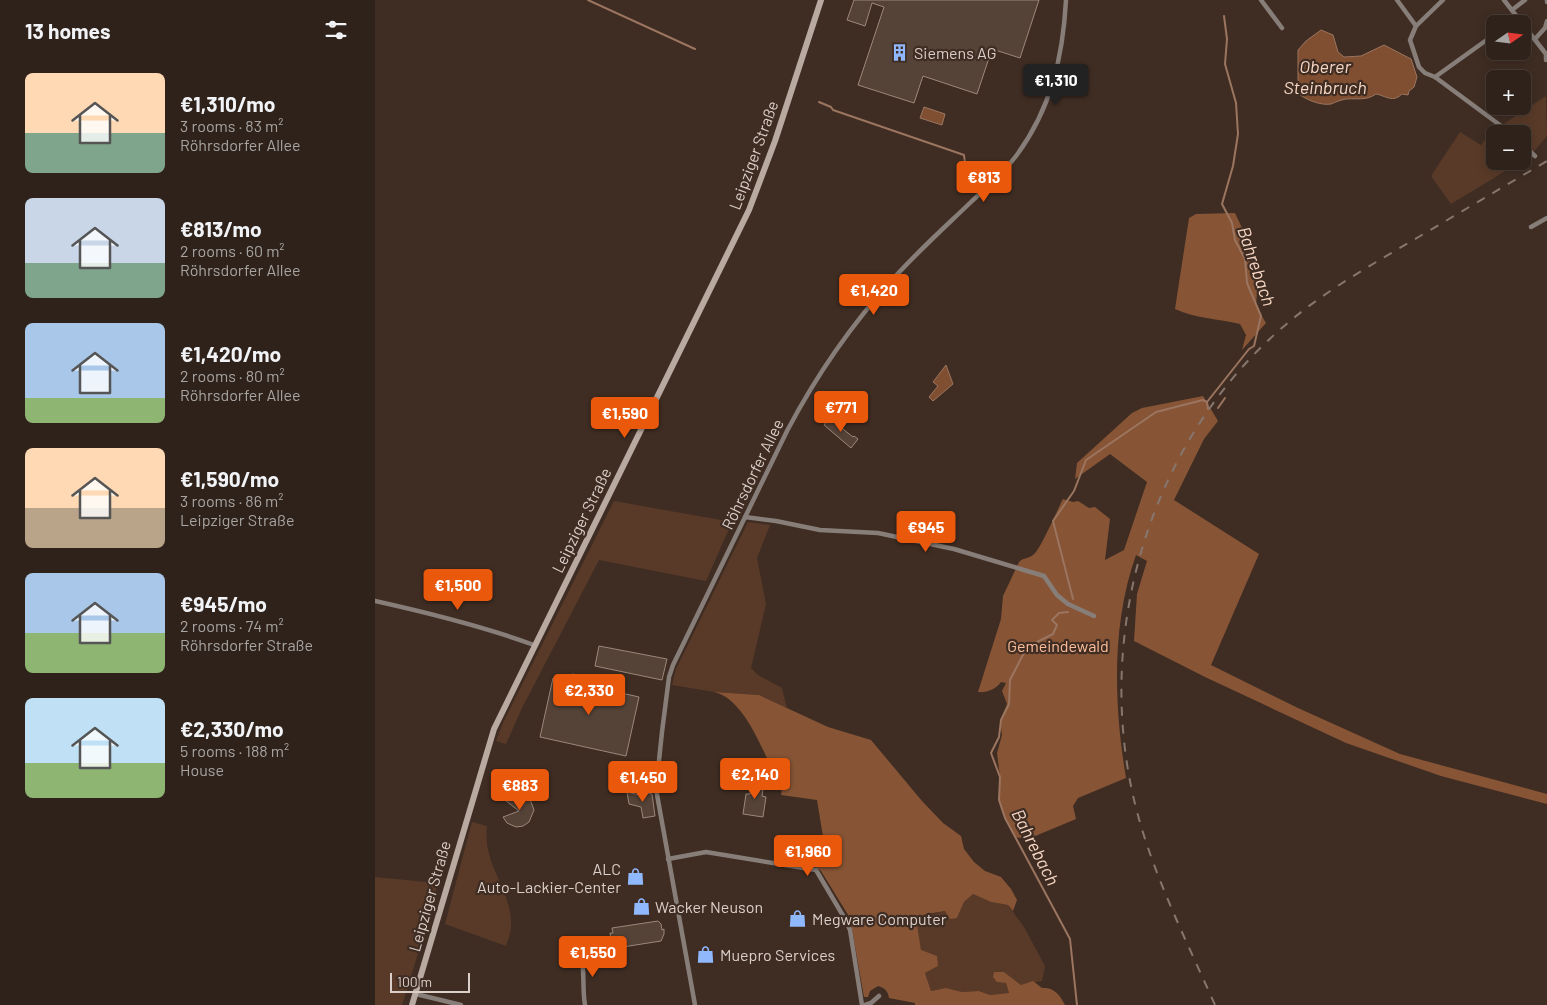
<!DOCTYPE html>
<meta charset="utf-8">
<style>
body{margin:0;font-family:Barlow,sans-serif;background:#3b2f27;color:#f1f3f6;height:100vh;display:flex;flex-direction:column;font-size:19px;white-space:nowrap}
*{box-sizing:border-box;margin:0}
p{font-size:16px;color:#a7a4a2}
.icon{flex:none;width:28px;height:28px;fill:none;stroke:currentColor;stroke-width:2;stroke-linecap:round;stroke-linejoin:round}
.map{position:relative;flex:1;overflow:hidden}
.drawer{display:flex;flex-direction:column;background:#2f221a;width:375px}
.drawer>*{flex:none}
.needle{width:32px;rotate:76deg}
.controls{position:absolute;left:1111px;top:15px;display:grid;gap:10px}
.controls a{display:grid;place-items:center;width:45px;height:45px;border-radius:8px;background:#2f221a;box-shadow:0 2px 12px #0003,0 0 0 1px #4a3f39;font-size:25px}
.scale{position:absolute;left:15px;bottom:12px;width:80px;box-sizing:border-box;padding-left:5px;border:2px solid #dbcfc9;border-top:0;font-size:14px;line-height:18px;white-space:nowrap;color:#dbcfc9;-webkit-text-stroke:4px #3f2d23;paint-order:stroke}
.price{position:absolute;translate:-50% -42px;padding:0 11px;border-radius:5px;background:#ea580c;color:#fff;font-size:16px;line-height:32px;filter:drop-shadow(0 1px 2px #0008)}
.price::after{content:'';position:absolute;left:50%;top:30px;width:15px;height:11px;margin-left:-8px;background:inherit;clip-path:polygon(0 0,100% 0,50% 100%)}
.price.current{background:#222;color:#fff}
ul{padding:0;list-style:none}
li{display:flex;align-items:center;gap:15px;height:125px;padding:0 25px}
li span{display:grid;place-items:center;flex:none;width:140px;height:100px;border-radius:8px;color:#555}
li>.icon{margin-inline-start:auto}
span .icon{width:60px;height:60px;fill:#fffc;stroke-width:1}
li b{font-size:21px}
h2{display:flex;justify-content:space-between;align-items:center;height:60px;padding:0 25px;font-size:21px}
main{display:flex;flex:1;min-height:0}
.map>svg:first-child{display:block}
.green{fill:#593a28}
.forest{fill:#875536}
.water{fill:#804f31;stroke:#9b755f}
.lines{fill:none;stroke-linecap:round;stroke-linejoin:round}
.stream{stroke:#9b755f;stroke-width:2}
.building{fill:#554338;stroke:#9c877b}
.street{stroke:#877e79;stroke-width:4.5}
.secondary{stroke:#b8a9a1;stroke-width:6}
.rail{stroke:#86766e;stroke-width:2;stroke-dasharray:9 9;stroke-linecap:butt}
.labels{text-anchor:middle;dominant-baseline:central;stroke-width:4.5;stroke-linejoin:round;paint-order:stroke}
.poi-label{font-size:16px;fill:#dbcfc9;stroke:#3f2d23;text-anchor:start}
.street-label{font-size:16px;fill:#dbcfc9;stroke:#3f2d23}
.park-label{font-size:16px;fill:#febf9a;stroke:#3f2d23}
.water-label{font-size:18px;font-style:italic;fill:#f7d6c4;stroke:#3f2d23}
</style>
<main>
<section class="drawer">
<h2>13 homes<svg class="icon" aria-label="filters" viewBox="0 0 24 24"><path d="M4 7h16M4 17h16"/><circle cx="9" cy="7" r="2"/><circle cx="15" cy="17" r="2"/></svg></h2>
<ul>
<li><span style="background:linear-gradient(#ffd9b3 60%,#7fa58c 0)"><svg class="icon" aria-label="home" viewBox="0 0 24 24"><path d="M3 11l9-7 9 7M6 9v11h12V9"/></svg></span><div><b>€1,310/mo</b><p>3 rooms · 83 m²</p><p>Röhrsdorfer Allee</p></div></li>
<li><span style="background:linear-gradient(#c9d6e8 65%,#7fa58c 0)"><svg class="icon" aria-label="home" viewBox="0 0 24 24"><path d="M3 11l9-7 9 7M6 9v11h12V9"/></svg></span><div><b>€813/mo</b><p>2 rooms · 60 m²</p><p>Röhrsdorfer Allee</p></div></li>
<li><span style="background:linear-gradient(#a9c7e8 75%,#8fb573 0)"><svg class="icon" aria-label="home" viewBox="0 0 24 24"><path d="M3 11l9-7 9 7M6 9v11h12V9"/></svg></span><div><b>€1,420/mo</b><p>2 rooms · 80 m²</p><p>Röhrsdorfer Allee</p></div></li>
<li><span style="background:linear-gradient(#ffd9b3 60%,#b9a48a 0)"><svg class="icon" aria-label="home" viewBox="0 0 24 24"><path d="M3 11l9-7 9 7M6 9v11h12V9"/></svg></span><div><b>€1,590/mo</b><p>3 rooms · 86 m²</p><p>Leipziger Straße</p></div></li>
<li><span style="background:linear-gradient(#a9c7e8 60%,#8fb573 0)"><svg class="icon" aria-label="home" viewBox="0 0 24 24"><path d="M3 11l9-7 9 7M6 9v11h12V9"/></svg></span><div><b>€945/mo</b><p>2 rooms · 74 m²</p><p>Röhrsdorfer Straße</p></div></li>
<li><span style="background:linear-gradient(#bfe0f5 65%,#8fb573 0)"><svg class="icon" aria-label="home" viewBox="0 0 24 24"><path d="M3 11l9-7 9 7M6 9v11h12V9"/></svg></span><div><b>€2,330/mo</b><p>5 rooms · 188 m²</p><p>House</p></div></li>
</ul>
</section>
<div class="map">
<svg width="1172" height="1005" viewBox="0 0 1172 1005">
<rect width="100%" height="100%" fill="#3f2d23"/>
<g class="green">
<path d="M1171 96 1172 136C1164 145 1157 155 1148 161V134H1120V161H1147L1076 204 1056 176 1085 132 1106 145 1121 125 1124 127Z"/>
<path d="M239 501 357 522 331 581 224 560 147 708 131 744 121 741 128 723Z"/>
<path d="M373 522 395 525 382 558 391 604 376 668 383 675 407 688 412 708 384 695 339 692 297 685 301 669Z"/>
<path d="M97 822 112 826C107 866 138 890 136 927 136 933 133 940 131 946L70 924Z"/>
<path d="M0 877 62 883 59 902 27 1005H0Z"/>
<path d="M598 894 616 902 633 905 649 927 670 966 667 981 646 985 629 972 622 982 631 983 634 993 615 995 604 991 587 992 571 988 556 991 550 973 563 966 546 951 541 918 570 911 582 918 589 902Z"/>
</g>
<g class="forest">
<path d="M860 213 884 264 881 306 891 323 867 350 871 335 865 324C844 319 819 318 800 309L814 218 821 214Z"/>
<path d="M828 396 843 421 829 439 799 500 884 554 836 665 923 708 1025 754 1172 794V804L1066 776 971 743 830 677 759 641 762 594 772 561 761 555C736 625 739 706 751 778L703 798 698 806 701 819 653 839 640 837 630 818 624 800 625 777 622 753 627 735 625 721 632 704 627 691 631 683 626 682C621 689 612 693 603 692L626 619 628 596 644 562C649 557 653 559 658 555 665 551 682 510 688 499L698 502 703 501 714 508 720 507 735 519 730 560 749 550 772 482 735 454 700 479 702 463 757 413 767 408Z"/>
<path d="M339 692 384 695 453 727 496 740 547 801 568 823 586 836 589 849 599 862 610 871 626 877 636 889 642 900 638 911 633 905 616 902 598 894 589 902 582 918 575 919 570 911 552 914 541 918 546 950 562 956 563 966 550 973 556 991 571 988 587 992 604 991 615 995 634 993 631 983 622 982 618 977 619 972H629L646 985 658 981 667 988C679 987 685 995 690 1005H540V1003L514 998C513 991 510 988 503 986L495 991 493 997H489L475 918 446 871 438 865 453 867 442 800 406 795 409 773 399 772C385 746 369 699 339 692Z"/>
</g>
<g class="water">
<path d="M946 30 958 35 963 52 969 57 986 56 1009 45 1036 59 1042 77 1039 87 1034 91 1033 95 1027 94C1018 103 1011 96 1001 94 991 101 983 98 971 99 965 100 961 102 956 104 946 106 929 99 923 93V50L931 41Z"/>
<path d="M549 107 570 114 567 125 545 118Z"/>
<path d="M571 365 578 384 558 401 554 397 563 386 558 382Z"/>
</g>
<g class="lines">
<g class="stream">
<path d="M213 0 320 49"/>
<path d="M444 102 456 107 458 110 589 155 592 180"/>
<path d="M832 402 833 409"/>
<path d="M843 408 850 398"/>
<path d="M698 599 678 521 699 491 711 460 781 412 828 400 832 402 874 349 879 346 886 316 872 283 870 259 860 240 857 223 847 204 858 166 863 134 861 103 850 64 852 39 849 16"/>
<path d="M693 612 684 613 677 620 682 625 678 634 652 647 635 680 634 704 626 720 624 737 616 753 625 777 624 800 630 818 695 939 702 1005"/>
</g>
</g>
<g class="building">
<path d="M479 0H664L645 58 617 49 602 94 548 76 539 103 483 85 509 7 497 3 490 26 472 20Z"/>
<path d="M454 418 478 437 479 436 483 439 476 448 449 425Z"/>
<path d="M224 646 292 659 287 680 220 666Z"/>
<path d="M197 674 218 679 216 686 264 697 251 756 165 737 178 678 195 682Z"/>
<path d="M377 780 389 782 387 796 391 797 388 817 368 814 371 794H375Z"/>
<path d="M264 791 277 794 280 816 268 818 266 807 254 804 252 792 265 795Z"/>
<path d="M144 794 155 799 159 810 154 822 148 826 141 827 132 823 128 817 144 811 130 800 136 795Z"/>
<path d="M402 847 419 849 418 853 413 857 401 855Z"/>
<path d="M283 921 286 924 287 930 289 929V934L286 941 254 946 249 947 250 950 245 951 244 948 241 949 240 945H237L235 933H238L237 928Z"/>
</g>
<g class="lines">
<g class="street">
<path d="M886 0 907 28"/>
<path d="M1022 0 1041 26"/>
<path d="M1068 0 1041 26 1035 40 1044 67 1050 73 1060 77 1137 134"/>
<path d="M1129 0 1171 54V60"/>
<path d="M1172 0V2"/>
<path d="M1137 10 1150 0"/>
<path d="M1134 24 1142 17"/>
<path d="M1160 39 1170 28 1172 21"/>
<path d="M1060 77 1120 34"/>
<path d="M1148 145 1160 156"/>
<path d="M1156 227 1172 218"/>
<path d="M370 517 401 521 445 530 503 533 579 549 669 576 682 595 693 604 719 616"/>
<path d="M0 601C54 613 107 626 159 645"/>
<path d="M293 859 331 852 441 870 470 919 475 930 487 1005"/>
<path d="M206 954C210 971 207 988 210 1005"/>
<path d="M41 994 86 1005"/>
<path d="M320 1005 281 789 287 732 294 677 298 665 412 431C441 376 476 325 518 279 542 252 570 227 596 202 612 187 628 173 641 156 676 109 688 57 691 0"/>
<path d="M490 1005 496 1003 504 996"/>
</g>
<path class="secondary" d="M37 1005 119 729 374 210 400 141 446 0"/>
<path class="rail" d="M840 1005C813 944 782 883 764 819 715 646 770 446 908 327 947 293 991 268 1035 242 1081 215 1126 188 1172 161"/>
</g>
<defs>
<symbol id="building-bare" viewBox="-9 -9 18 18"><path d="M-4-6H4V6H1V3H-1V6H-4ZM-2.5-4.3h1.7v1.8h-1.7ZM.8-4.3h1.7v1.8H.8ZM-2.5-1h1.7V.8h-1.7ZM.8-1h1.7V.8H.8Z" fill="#90b8fd" stroke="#3f2d23" stroke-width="2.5" paint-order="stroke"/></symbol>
<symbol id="shop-bare" viewBox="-9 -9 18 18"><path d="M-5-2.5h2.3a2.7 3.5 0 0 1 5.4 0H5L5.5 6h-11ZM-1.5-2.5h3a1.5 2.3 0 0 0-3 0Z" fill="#90b8fd" stroke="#3f2d23" stroke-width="2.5" paint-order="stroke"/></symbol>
</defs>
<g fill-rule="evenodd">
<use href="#building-bare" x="512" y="40" width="25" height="25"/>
<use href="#shop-bare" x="248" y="864" width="25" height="25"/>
<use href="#shop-bare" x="254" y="894" width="25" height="25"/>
<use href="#shop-bare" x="410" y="906" width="25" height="25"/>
<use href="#shop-bare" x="318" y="942" width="25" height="25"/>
</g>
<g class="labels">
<g class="poi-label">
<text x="539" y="52">Siemens AG</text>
<text x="246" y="868" text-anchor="end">ALC<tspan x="246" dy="18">Auto-Lackier-Center</tspan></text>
<text x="280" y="906">Wacker Neuson</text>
<text x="437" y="918">Megware Computer</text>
<text x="345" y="954">Muepro Services</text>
</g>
<g class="street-label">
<text transform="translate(378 155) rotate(-70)">Leipziger Straße</text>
<text transform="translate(377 474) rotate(-64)">Röhrsdorfer Allee</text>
<text transform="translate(206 520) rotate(-64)">Leipziger Straße</text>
<text transform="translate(54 896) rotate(-74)">Leipziger Straße</text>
</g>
<g class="park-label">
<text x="683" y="645">Gemeindewald</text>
</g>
<g class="water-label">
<text x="950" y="66">Oberer<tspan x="950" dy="21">Steinbruch</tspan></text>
<text transform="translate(882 266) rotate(71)">Bahrebach</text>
<text transform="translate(661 847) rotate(63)">Bahrebach</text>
</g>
</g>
</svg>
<div class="controls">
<a><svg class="needle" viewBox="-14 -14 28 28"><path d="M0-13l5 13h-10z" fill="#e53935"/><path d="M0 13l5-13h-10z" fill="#a7a4a2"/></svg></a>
<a>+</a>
<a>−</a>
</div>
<div class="scale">100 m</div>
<b class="price current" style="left:681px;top:106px">€1,310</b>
<b class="price" style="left:609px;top:203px">€813</b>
<b class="price" style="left:499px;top:316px">€1,420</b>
<b class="price" style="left:466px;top:433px">€771</b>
<b class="price" style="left:250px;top:439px">€1,590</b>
<b class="price" style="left:551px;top:553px">€945</b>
<b class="price" style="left:83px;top:611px">€1,500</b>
<b class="price" style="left:214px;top:716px">€2,330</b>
<b class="price" style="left:380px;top:800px">€2,140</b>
<b class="price" style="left:268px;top:803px">€1,450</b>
<b class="price" style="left:145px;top:811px">€883</b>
<b class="price" style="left:433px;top:877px">€1,960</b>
<b class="price" style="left:218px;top:978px">€1,550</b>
</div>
</main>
